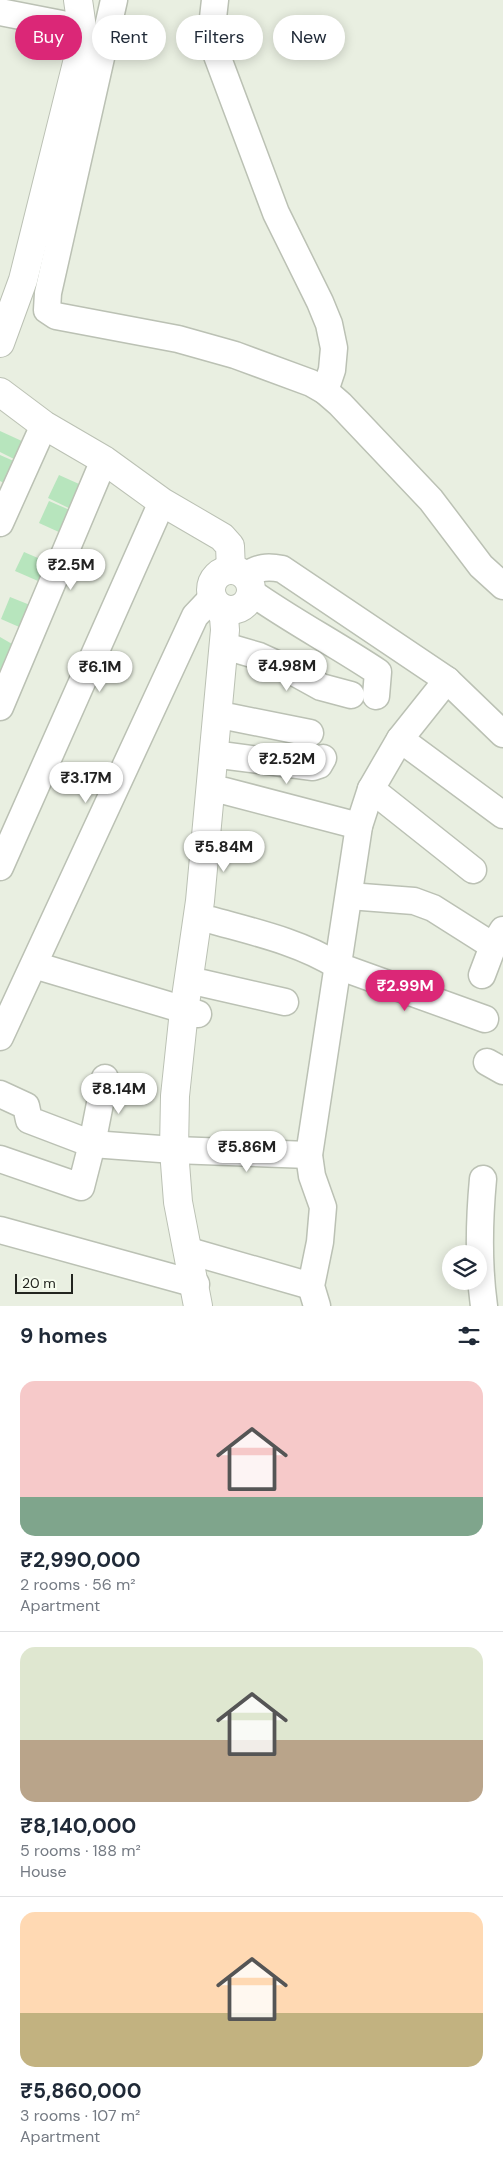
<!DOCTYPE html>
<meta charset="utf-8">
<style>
body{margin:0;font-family:"DM Sans",sans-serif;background:#f6f6f7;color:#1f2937;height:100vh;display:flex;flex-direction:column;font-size:19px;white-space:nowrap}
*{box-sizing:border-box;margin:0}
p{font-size:16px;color:#747a83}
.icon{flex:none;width:28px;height:28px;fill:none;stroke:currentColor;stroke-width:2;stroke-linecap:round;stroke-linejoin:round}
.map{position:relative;height:1306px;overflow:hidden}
.drawer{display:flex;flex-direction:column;background:#fff;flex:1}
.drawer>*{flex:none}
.top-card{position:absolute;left:15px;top:15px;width:474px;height:45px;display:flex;gap:10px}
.controls{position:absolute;left:442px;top:1245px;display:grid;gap:10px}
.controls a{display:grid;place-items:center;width:45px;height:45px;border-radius:50%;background:#fff;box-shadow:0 2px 12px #0003;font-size:25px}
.scale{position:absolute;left:15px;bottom:12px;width:58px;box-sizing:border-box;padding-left:5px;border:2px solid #22241f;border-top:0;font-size:14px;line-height:18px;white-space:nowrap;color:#22241f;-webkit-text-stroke:4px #f6fcee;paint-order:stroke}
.price{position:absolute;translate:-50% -42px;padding:0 11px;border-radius:18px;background:#fff;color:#222;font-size:16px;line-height:32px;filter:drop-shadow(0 1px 2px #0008)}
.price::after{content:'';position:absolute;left:50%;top:30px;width:15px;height:11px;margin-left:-8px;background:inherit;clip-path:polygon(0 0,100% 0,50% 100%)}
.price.active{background:#db2777;color:#fff}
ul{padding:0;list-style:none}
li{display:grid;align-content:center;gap:10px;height:265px;padding:0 20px}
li+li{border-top:1px solid #e0e1e3}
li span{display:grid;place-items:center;height:155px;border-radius:15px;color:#555}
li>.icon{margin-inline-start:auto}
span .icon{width:90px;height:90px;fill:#fffc;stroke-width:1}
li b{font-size:21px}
h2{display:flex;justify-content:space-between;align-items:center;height:60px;padding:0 20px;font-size:21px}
.pill{padding:0 18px;border-radius:22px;background:#fff;box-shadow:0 2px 12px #0003;font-size:18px;line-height:45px}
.pill.active{background:#db2777;color:#fff}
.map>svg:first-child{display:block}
.building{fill:#b7e5bd}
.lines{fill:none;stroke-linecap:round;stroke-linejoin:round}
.minor-casing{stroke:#bbc1b4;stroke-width:29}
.major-casing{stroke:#bbc1b4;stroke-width:30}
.minor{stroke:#fff;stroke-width:26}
.major{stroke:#fff;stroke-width:28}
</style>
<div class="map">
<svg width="503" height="1306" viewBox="0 0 503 1306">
<rect width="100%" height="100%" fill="#e9efe1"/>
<g class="building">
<path d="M0 431 24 442 16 460 0 452Z"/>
<path d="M0 455 16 462 6 484 0 481Z"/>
<path d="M59 475 88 488 77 512 48 498Z"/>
<path d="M49 501 72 511 61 533 39 523Z"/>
<path d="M24 552 54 565 45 584 15 571Z"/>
<path d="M10 597 35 607 26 630 1 619Z"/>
<path d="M0 637 19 648 0 679Z"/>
</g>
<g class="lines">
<defs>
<g id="minor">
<path d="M114 0 48 293 47 310 56 316 178 339 235 355 311 383 325 391 340 404 431 500 481 566 503 586"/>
<path d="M215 0 213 18 216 53 276 213 320 302 329 324 334 348 332 370 325 391"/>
<path d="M0 12 82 28"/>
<path d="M0 523 44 425"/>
<path d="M245 576C259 567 267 566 282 569L447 680 503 734"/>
<path d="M251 592C292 621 336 644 378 672L376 696"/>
<path d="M235 649 259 656 292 671 321 687 351 695"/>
<path d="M0 707 104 460"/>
<path d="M230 717 310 733"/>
<path d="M400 739 503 815"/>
<path d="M228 756 313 767 319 765 323 758"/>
<path d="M371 789 473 870"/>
<path d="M211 790 225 791 359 826"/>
<path d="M0 867 162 502"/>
<path d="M349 896 414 901 433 908 493 946 503 930"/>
<path d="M211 920C254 932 300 942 338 966L485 1019"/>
<path d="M34 965 198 1014"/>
<path d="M482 975 493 946"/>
<path d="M202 983 285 1002"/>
<path d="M0 1037 195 616 212 598"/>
<path d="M487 1062 503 1071"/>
<path d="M0 1094 26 1106 29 1120 92 1144 174 1150 309 1155"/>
<path d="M0 1159 81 1187 92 1144 105 1078"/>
<path d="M483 1179C479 1222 478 1263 484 1306"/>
<path d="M0 1230 196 1284"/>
<path d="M189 1251 311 1286"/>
<path d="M317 1306 311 1286 320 1242 323 1207 312 1176 309 1155 359 826 371 789 400 739 447 680"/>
</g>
<g id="major">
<path d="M0 343 23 280 81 47 82 28 78 0"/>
<path d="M0 392 44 425 104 460 162 502 222 537 230 546 231 570"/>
<circle cx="231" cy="590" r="20"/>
<path d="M198 1306 178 1202 174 1150 175 1096 184 1011 200 901 225 630 224 617 218 606"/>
</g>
</defs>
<use href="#minor" class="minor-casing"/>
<use href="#major" class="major-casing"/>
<use href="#minor" class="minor"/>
<use href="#major" class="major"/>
</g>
</svg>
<div class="controls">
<a><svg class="icon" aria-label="layers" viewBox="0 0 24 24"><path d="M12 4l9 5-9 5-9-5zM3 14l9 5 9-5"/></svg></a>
</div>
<div class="scale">20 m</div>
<b class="price" style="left:71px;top:591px">₹2.5M</b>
<b class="price" style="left:287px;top:692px">₹4.98M</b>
<b class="price" style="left:100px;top:693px">₹6.1M</b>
<b class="price" style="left:287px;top:785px">₹2.52M</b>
<b class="price" style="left:86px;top:804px">₹3.17M</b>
<b class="price" style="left:224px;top:873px">₹5.84M</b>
<b class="price active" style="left:405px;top:1012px">₹2.99M</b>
<b class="price" style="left:119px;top:1115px">₹8.14M</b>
<b class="price" style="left:247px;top:1173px">₹5.86M</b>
<div class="top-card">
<a class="pill active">Buy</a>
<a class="pill">Rent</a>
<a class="pill">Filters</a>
<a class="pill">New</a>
</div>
</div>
<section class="drawer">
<h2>9 homes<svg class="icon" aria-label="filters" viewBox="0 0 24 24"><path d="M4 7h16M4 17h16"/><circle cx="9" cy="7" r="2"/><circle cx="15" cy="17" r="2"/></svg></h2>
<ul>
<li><span style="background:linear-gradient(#f6c9c9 75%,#7fa58c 0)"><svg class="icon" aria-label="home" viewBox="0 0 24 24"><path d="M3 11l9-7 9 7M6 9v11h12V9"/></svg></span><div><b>₹2,990,000</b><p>2 rooms · 56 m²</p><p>Apartment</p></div></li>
<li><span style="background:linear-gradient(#dfe7d0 60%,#b9a48a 0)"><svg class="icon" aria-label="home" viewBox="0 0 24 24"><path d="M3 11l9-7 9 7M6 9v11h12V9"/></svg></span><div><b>₹8,140,000</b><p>5 rooms · 188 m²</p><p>House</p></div></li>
<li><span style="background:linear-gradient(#ffd9b3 65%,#c2b280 0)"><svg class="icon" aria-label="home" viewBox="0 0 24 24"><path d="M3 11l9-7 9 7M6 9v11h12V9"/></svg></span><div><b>₹5,860,000</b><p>3 rooms · 107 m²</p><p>Apartment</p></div></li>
</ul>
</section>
